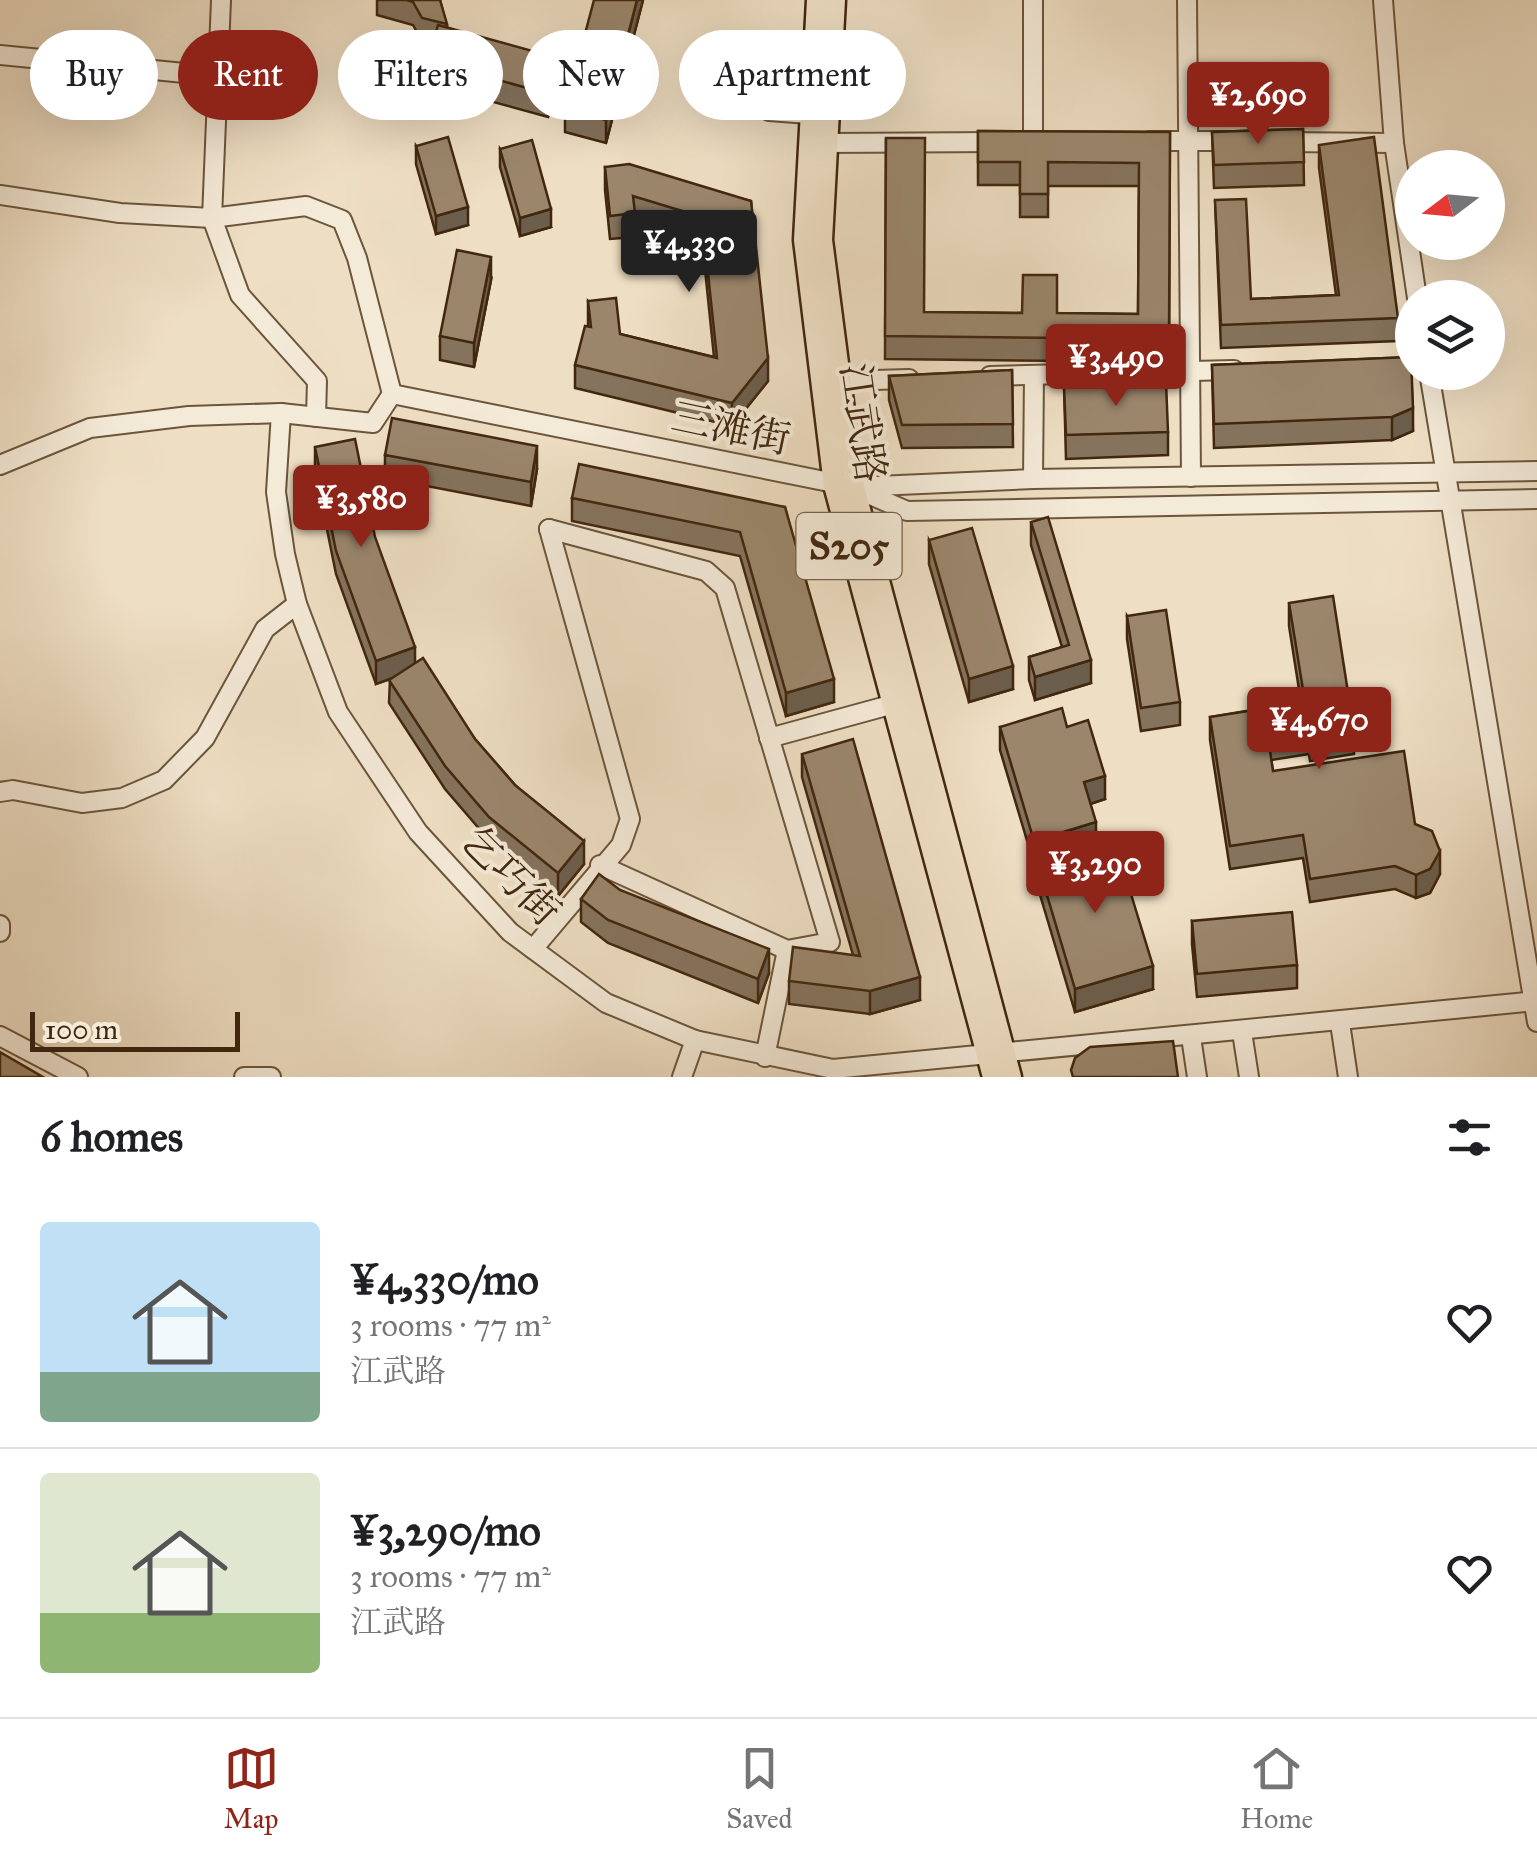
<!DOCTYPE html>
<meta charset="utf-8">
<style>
body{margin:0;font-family:"IM FELL Great Primer","Noto Serif SC",serif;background:#f6f6f6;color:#202124;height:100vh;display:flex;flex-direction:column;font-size:38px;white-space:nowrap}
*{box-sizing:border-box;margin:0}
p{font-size:32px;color:#757577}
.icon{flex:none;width:55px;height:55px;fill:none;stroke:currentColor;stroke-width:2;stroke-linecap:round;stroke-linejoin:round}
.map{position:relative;height:1077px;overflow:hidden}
.panel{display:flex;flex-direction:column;background:#fff;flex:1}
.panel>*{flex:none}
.top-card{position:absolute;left:30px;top:30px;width:1000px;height:90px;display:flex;gap:20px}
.needle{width:65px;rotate:254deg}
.fabs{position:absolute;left:1395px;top:150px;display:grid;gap:20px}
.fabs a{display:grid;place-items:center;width:110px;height:110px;border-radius:50%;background:#fff;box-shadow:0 10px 40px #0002;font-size:50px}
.scale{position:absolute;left:30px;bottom:25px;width:210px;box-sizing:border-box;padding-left:10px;border:5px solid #41270e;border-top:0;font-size:28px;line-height:35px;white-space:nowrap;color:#41270e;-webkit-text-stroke:8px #f4ead8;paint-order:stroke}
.price{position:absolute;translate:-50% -85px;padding:0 22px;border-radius:10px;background:#8f2418;color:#fff;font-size:32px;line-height:65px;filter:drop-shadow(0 2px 5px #0008)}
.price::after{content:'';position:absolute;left:50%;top:60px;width:30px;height:22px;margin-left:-15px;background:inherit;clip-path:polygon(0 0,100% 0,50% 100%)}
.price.selected{background:#222;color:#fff}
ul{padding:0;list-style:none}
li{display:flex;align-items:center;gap:30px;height:250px;padding:0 40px}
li+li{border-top:2px solid #e0e0e0}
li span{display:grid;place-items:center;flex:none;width:280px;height:200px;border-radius:10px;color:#555}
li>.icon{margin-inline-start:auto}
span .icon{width:120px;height:120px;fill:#fffc;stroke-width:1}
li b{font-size:42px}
h2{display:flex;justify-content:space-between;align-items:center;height:120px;padding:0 40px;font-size:42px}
.tag{padding:0 35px;border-radius:45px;background:#fff;box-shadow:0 10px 40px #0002;font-size:35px;line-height:90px}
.tag.selected{background:#8f2418;color:#fff}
.tabs{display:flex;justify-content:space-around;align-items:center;height:140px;border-top:2px solid #e0e0e0;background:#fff;font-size:28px;color:#757577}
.tabs a{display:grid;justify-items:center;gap:5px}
.tabs .selected{color:#8f2418}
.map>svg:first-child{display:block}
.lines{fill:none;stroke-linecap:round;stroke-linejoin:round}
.minor-casing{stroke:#6c553b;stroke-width:22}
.major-casing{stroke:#41270e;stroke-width:25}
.minor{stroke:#f4ead8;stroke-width:18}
.major{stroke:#eedec3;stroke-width:20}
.wall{fill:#85735d;stroke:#41270e;stroke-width:2.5}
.shaded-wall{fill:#6c5e4c;stroke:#41270e;stroke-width:2.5}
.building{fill:#9b866c;stroke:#41270e;stroke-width:2.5}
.labels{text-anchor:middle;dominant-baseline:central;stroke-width:8;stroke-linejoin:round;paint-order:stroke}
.shield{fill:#f4ead8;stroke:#77624b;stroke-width:2.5}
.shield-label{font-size:38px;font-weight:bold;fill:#41270e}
.street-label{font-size:40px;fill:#41270e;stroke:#f4ead8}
</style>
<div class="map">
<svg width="1537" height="1077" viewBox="0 0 1537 1077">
<rect width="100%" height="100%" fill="#eedec3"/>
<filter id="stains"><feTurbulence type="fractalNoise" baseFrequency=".002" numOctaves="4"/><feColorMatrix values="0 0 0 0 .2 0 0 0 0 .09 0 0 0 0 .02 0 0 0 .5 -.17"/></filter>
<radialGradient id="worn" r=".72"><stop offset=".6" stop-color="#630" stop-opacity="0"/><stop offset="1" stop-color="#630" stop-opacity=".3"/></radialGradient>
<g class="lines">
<defs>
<g id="minor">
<path d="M221 0 212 218 240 295 317 381 316 417"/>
<path d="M1033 0V142"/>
<path d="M1187 0 1191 477"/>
<path d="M1383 0 1394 143 1417 298"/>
<path d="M0 55 215 76"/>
<path d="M769 111 809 114"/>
<path d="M1150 141H1234"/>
<path d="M1280 142 1394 143"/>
<path d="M826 143 999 142"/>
<path d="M0 195 120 213 212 218 306 206 342 220 357 258 392 394"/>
<path d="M1429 372 1537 1022"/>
<path d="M990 376 1234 370"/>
<path d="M840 381 909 379"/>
<path d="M281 413 276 492 285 554 297 604 338 712 418 832 510 932 606 1003 695 1040 833 1069 1537 1001"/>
<path d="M0 465 90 428 189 416 281 413 373 423 392 394 854 487 1033 479 1537 471"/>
<path d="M1033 479 1034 375"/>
<path d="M859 490 907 511 1537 499"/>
<path d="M549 529 706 571 725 588 830 942 787 950 600 865"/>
<path d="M769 738 890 705"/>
<path d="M0 792 13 790 82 803 122 798 164 780 205 738 265 629 297 604"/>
<path d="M0 925V932"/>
<path d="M533 949 621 845 630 819 549 529"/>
<path d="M1340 1023 1348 1077"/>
<path d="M1242 1032 1249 1077"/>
<path d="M0 1036 78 1077"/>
<path d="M1191 1037 1197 1077"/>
<path d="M765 1057 787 950"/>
<path d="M244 1077H271"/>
<path d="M682 1077 695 1040"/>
</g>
<g id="major">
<path d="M817 0 804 240 834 485 993 1077"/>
<path d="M835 0 822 240 854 487 1011 1077"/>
</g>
</defs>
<use href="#minor" class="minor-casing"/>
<use href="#major" class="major-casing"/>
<use href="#minor" class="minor"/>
<use href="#major" class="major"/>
</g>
<g class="wall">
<path d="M377 0H440L447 27 558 81 548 117 428 84V60L433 44 422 41 413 25 377 15Z"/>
<path d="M643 0 606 143 565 132V109Z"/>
<path d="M1303 129 1304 185 1214 188 1212 132Z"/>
<path d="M978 131 1170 132 1169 362 885 359 886 138 924 312 1138 314 1139 186H1048V217H1020V185H978Z"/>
<path d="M1319 145 1398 318V341L1221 348 1215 200 1251 299 1336 295 1319 168Z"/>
<path d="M416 146 468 225 436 234 416 164Z"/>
<path d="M500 149 551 227 520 236 500 167Z"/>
<path d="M605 167 751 201 768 381 732 426 575 388V365L588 326V301L620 334 714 357 702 240 635 220V237L610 239 605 190Z"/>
<path d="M491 280 474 367 440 360V336Z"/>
<path d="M1411 357 1413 431 1392 440 1214 448 1212 365Z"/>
<path d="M1012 370 1013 447 902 448 889 400V376Z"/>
<path d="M1064 386 1168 432V455L1066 459Z"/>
<path d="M315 447 415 663 475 739 584 864 558 896 489 840 445 789 389 703 390 679 376 684 336 574 315 470Z"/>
<path d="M385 455 537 469 531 506 385 478Z"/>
<path d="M572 498 785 507 834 702 786 716 740 556 572 521Z"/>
<path d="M1031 522 1091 683 1035 700 1029 680V657L1062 647 1031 545Z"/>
<path d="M929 540 1013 689 969 702 929 564Z"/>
<path d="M1289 603 1354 731V754L1310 761 1309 754 1271 760 1273 771 1415 824 1440 874 1430 893 1416 898 1395 889 1310 902 1303 858 1230 869 1210 740V717L1301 702 1289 626Z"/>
<path d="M1127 616 1180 702V725L1141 731 1127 639Z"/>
<path d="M1000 727H1067L1105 799 1090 804 1096 845 1034 864 1000 750Z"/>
<path d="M802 754 920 1000 870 1014 789 1004V981L853 955 802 777Z"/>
<path d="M1038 865 1153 989 1075 1012 1038 888Z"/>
<path d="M620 890 769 973 758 1003 608 943 581 922V899Z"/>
<path d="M1192 921 1297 965V988L1197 997 1192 944Z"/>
</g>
<g class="shaded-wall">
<path d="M637 0H643L606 143V120Z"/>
<path d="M558 58V81L548 117V94Z"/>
<path d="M468 207V225L436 234V216Z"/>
<path d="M551 209V227L520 236V218Z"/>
<path d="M491 257V280L474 367V343Z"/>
<path d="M768 358V381L732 426V403Z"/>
<path d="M1413 408V431L1392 440V417Z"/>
<path d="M537 446V469L531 506V482Z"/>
<path d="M415 647V670L376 684V661Z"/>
<path d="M1091 660V683L1035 700V677Z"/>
<path d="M1013 666V689L969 702V679Z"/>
<path d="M834 679V702L786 716V693Z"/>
<path d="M1105 776V799L1084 806V782Z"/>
<path d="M1096 822V845L1034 864V841Z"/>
<path d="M584 841V864L558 896V873Z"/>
<path d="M1440 851V874L1430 893 1416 898V875Z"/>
<path d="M769 949V973L758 1003V979Z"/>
<path d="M1153 966V989L1075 1012V989Z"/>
<path d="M920 977V1000L870 1014V991Z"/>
</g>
<g class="building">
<path d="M407 0H440L447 24 422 18 413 2Z"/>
<path d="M594 0H637L606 120 565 109Z"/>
<path d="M438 25 558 58 548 94 428 60Z"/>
<path d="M1303 129 1304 162 1214 165 1212 132Z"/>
<path d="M978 131 1170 132 1169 339 885 336 886 138H925L924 312 1022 313 1023 275H1057V313L1138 314 1139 163 1048 162V194H1020V162H978Z"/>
<path d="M448 137 468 207 436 216 416 146Z"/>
<path d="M1374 137 1398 318 1221 325 1215 200 1246 199 1251 299 1339 295 1319 145Z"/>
<path d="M532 140 551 209 520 218 500 149Z"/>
<path d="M629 164 751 201 768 358 732 403 575 365 585 326 591 327 588 301 616 298 620 334 717 358 702 217 633 196 635 213 610 216 605 167Z"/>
<path d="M457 250 491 257 474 343 440 336Z"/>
<path d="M1411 357 1413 408 1392 417 1214 424 1212 365Z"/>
<path d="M1012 370 1013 424 902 425 889 376Z"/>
<path d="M1166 382 1168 432 1066 435 1064 386Z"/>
<path d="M392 418 537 446 531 482 385 455Z"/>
<path d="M355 439 375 537 415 647 376 661 336 551 315 447Z"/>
<path d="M579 464 785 507 834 679 786 693 740 532 572 498Z"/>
<path d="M1048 517 1091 660 1035 677 1029 657 1069 645 1031 522Z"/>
<path d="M972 528 1013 666 969 679 929 540Z"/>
<path d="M1333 596 1354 731 1310 737 1309 730 1268 737 1273 771 1404 751 1415 824 1432 831 1440 851 1430 869 1416 875 1395 866 1310 879 1303 835 1230 846 1210 717 1305 702 1289 603Z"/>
<path d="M1166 610 1180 702 1141 708 1127 616Z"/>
<path d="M423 658 475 739 515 785 584 841 558 873 489 817 445 766 389 680Z"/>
<path d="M1062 708 1067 727 1088 720 1105 776 1084 782 1096 822 1034 841 1000 727Z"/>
<path d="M853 739 920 977 870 991 789 981 793 947 860 956 802 754Z"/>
<path d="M1115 842 1153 966 1075 989 1038 865Z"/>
<path d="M599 874 620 890 769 949 758 979 608 920 581 899Z"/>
<path d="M1292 912 1297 965 1197 974 1192 921Z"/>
<path d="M1173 1041 1178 1077H1073L1071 1070 1075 1058 1090 1047Z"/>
<path d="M0 1052 43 1077H0Z"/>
</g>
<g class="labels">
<rect class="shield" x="796.5" y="513" width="105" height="66" rx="8"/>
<g class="shield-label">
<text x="849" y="546">S205</text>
</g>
<g class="street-label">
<text transform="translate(863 423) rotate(82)">江武路</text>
<text transform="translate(731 428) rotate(12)">三滩街</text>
<text transform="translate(511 876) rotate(45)">乞巧街</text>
</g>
</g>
<rect width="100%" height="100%" filter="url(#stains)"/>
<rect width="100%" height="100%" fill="url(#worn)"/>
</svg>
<div class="fabs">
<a><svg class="needle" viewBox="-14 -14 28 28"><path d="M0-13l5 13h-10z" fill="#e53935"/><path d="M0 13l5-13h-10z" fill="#757577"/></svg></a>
<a><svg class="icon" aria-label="layers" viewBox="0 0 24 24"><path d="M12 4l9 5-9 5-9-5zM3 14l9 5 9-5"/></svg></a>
</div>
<div class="scale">100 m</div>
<b class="price" style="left:1258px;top:147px">¥2,690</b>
<b class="price selected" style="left:689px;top:295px">¥4,330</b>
<b class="price" style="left:1116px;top:409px">¥3,490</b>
<b class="price" style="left:361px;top:550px">¥3,580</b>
<b class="price" style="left:1319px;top:772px">¥4,670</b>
<b class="price" style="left:1095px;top:916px">¥3,290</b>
<div class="top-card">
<a class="tag">Buy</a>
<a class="tag selected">Rent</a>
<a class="tag">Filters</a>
<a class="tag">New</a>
<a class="tag">Apartment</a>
</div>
</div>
<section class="panel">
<h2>6 homes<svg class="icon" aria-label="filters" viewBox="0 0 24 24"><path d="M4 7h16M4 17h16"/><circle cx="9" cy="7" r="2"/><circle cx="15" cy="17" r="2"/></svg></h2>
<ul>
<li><span style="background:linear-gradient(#bfe0f5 75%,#7fa58c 0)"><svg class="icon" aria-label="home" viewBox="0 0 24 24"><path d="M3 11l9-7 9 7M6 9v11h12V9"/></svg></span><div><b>¥4,330/mo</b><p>3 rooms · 77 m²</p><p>江武路</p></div><svg class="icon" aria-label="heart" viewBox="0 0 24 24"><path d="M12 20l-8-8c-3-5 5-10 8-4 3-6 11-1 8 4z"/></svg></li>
<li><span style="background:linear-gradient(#dfe7d0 70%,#8fb573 0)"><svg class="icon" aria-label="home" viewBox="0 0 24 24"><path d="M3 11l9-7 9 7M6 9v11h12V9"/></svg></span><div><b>¥3,290/mo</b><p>3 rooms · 77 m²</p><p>江武路</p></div><svg class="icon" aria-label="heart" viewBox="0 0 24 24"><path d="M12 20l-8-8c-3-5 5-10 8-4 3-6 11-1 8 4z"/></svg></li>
</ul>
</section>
<nav class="tabs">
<a class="selected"><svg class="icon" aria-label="map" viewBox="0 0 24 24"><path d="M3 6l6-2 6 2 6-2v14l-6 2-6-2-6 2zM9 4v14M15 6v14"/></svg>Map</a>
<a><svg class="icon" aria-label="saved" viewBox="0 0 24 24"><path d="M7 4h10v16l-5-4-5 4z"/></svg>Saved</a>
<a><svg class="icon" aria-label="home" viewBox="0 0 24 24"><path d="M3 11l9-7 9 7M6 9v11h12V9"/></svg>Home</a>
</nav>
